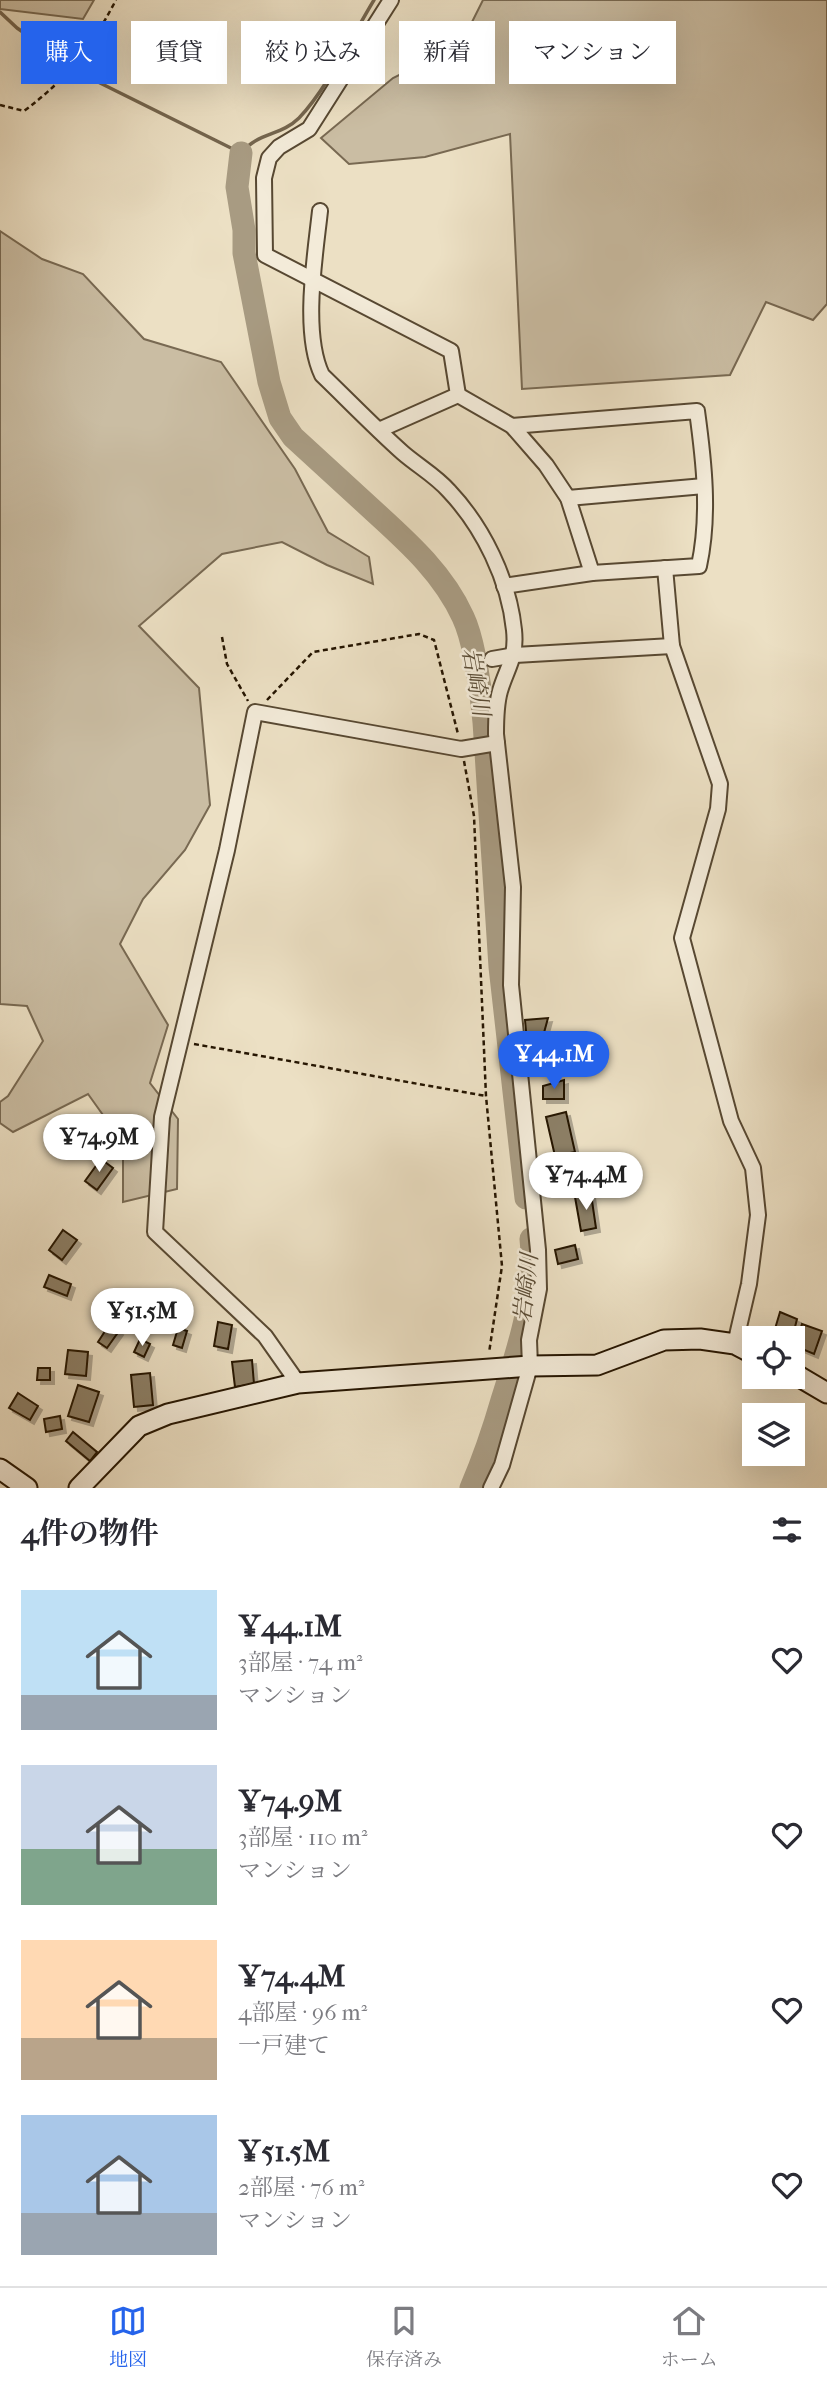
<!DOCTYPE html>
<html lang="ja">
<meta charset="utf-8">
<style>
body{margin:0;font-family:"IM FELL French Canon","Noto Serif JP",serif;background:#f2f2f3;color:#2b2b33;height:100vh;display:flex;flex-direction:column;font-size:26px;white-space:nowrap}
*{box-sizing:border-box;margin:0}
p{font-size:23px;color:#7c7c81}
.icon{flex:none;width:38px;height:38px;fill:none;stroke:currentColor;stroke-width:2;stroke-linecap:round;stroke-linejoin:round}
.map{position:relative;height:1488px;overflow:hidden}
.details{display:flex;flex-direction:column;background:#fff;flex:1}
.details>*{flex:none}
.banner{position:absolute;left:21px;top:21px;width:786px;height:63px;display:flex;gap:14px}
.tools{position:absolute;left:742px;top:1326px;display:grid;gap:14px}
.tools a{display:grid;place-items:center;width:63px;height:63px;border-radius:0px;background:#fff;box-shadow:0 7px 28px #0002;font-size:35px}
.price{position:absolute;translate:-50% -60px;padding:0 16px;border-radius:24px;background:#fff;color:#222;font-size:23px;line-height:46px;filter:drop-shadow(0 2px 4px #0008)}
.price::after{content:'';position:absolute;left:50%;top:42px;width:21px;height:16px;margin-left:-10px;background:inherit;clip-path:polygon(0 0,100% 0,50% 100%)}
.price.on{background:#2563eb;color:#fff}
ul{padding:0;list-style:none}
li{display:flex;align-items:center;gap:21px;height:175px;padding:0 21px}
li span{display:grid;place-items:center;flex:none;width:196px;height:140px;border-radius:0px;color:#555}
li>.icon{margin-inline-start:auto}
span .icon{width:84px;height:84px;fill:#fffc;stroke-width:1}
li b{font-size:30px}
h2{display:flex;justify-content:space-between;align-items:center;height:84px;padding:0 21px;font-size:30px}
.tag{padding:0 24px;border-radius:0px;background:#fff;box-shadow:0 7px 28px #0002;font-size:24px;line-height:63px}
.tag.on{background:#2563eb;color:#fff}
.tabs{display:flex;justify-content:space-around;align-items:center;height:98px;border-top:2px solid #e1e1e2;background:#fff;font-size:19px;color:#7c7c81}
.tabs a{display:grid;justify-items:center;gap:4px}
.tabs .on{color:#2563eb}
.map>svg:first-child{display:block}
.green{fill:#cabda3;stroke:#786952;stroke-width:2}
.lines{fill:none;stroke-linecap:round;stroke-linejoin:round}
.stream{stroke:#74654e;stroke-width:3.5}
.river{stroke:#a89b82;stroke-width:23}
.building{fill:#8c7f66;stroke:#251501;stroke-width:2;filter:url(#shadow)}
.street-casing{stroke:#574832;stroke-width:18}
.secondary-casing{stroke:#251501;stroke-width:23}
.path{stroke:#251501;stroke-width:2.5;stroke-dasharray:5 3.5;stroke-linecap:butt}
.street{stroke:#f3ebd9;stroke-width:14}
.secondary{stroke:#f3ebd9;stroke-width:19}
.labels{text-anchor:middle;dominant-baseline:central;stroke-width:5;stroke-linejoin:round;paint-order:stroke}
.water-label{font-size:23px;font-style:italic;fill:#594b35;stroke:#f3ebd9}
</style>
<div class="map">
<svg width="827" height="1488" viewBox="0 0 827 1488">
<defs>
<filter id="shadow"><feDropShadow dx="4" dy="4" stdDeviation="0" flood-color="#0004"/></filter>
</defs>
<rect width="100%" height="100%" fill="#ece0c4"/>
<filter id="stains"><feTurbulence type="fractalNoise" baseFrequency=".00286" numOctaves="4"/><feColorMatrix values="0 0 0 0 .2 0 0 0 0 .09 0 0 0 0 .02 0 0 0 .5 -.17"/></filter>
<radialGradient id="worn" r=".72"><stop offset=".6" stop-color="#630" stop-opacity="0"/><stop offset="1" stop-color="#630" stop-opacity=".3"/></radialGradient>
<g class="green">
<path d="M0 0H94L83 19 0 9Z"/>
<path d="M483 0H827V304L813 320 766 302 730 375 522 389 510 134 425 157 349 164 321 138 393 78 461 44Z"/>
<path d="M0 231 42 259 83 274 144 339 221 362 295 469 328 532 369 557 373 584 327 565 282 542 222 554 139 626 199 688 210 805 185 850 143 899 120 944 168 1025 150 1083 178 1119 177 1189 123 1202V1143L88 1094 13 1132 0 1123V1102L8 1096 43 1041 27 1006 0 1004Z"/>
</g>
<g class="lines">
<path class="stream" d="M0 12 17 28 88 77 241 153C258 132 281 136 299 118 327 89 352 36 374 0"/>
<g class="river">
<path d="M241 153 237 187 244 230V253L269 382 280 418 293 437C321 463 349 488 377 514 410 544 444 575 463 617 475 642 481 693 484 722L500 967 526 1198"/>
<path d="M471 1488C484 1458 494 1428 503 1397 519 1347 537 1292 531 1239"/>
</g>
</g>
<g class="building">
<path d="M548 1018 542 1040 527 1042 525 1020Z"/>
<path d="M564 1080V1099H543V1086Z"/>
<path d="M566 1112 575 1152 555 1156 546 1117Z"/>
<path d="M101 1159 113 1168 97 1190 85 1181Z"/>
<path d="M591 1194 596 1228 581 1231 575 1197Z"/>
<path d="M63 1230 77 1240 62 1260 49 1250Z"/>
<path d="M575 1245 578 1259 558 1264 555 1250Z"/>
<path d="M49 1275 71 1284 67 1296 44 1287Z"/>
<path d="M780 1312 797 1319 792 1339H772Z"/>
<path d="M218 1322 232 1325 228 1349 214 1346Z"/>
<path d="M802 1324 822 1331 814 1354 795 1346Z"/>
<path d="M109 1325 119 1331 107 1348 98 1342Z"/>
<path d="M178 1328 187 1331 182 1348 173 1345Z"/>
<path d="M140 1339 150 1344 144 1357 134 1352Z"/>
<path d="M68 1350 88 1352 86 1376 65 1374Z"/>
<path d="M252 1360 254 1384 235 1387 232 1362Z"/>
<path d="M38 1368H50V1380H37Z"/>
<path d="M150 1373 153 1405 134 1407 131 1375Z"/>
<path d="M78 1385 99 1392 89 1422 68 1416Z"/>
<path d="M18 1393 38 1406 30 1420 9 1408Z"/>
<path d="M60 1416 62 1429 46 1432 44 1419Z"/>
<path d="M73 1432 97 1452 90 1461 66 1441Z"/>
</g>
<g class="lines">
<defs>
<g id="street">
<path d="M320 211C315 257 302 333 322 375 349 401 375 428 403 453 418 466 436 476 449 491 483 527 509 580 514 630 517 658 507 667 500 691 496 705 496 720 496 734L513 887 511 985 538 1250 539 1289 529 1340 530 1366 502 1465 491 1488"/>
<path d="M458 395 512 426 546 465 568 498 592 573"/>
<path d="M379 430 458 395 451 351 265 255 264 178 269 158 279 147 309 129 391 0"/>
<path d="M568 498 704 486"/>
<path d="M665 568 672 646 720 784 718 809 682 938 731 1121 753 1168 758 1215 749 1284 735 1344"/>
<path d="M504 586 592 573 699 566C710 515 704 462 697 411L512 426"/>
<path d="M492 659 515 655 672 646"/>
<path d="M298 1383 265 1336 155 1232 162 1117 227 850 255 712 461 749 497 743"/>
</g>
<g id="secondary">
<path d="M793 1373 827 1393"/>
<path d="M0 1469 27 1488"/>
<path d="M79 1488 139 1426 168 1414 298 1383 530 1366 597 1365 664 1340 700 1339 735 1344 754 1354"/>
</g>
</defs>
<use href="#street" class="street-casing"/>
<use href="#secondary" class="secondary-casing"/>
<g class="path">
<path d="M0 105 24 111C68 78 90 49 116 0"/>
<path d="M222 637 227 664 248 701"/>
<path d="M267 700 313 652 419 634 434 640 458 734"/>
<path d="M464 761 474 816 486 1096 502 1266 489 1353"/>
<path d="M194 1044 486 1096"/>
</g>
<use href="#street" class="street"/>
<use href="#secondary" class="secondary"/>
</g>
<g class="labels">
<g class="water-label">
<text transform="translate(476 682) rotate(80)">岩崎川</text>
<text transform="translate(526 1288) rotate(-84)">岩崎川</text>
</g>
</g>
<rect width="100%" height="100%" filter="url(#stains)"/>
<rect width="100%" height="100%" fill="url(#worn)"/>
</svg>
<div class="tools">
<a><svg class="icon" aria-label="locate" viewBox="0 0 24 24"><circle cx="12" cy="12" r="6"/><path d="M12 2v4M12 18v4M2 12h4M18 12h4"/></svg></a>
<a><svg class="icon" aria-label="layers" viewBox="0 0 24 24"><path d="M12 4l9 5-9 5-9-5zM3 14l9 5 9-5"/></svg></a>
</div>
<b class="price on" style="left:554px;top:1091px">¥44.1M</b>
<b class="price" style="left:99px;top:1174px">¥74.9M</b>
<b class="price" style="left:586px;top:1212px">¥74.4M</b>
<b class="price" style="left:142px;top:1348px">¥51.5M</b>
<div class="banner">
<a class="tag on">購入</a>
<a class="tag">賃貸</a>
<a class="tag">絞り込み</a>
<a class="tag">新着</a>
<a class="tag">マンション</a>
</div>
</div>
<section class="details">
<h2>4件の物件<svg class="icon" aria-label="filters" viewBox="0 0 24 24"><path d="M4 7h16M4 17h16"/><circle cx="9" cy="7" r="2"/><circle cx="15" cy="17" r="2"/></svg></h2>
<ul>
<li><span style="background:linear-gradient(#bfe0f5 75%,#9aa5b1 0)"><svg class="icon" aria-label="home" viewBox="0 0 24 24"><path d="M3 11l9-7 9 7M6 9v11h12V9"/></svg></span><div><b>¥44.1M</b><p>3部屋 · 74 m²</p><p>マンション</p></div><svg class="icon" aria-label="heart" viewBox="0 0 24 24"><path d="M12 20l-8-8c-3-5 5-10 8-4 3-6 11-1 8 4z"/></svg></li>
<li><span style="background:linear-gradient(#c9d6e8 60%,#7fa58c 0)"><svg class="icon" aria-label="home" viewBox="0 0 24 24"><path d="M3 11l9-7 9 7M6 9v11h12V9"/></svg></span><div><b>¥74.9M</b><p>3部屋 · 110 m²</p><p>マンション</p></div><svg class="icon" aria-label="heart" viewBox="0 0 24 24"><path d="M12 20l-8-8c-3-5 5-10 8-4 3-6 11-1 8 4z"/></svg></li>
<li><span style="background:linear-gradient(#ffd9b3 70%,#b9a48a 0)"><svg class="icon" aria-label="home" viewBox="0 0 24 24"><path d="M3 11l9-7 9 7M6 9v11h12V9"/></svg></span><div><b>¥74.4M</b><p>4部屋 · 96 m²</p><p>一戸建て</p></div><svg class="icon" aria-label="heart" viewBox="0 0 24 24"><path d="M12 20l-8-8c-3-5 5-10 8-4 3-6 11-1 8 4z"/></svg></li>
<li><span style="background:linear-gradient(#a9c7e8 70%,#9aa5b1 0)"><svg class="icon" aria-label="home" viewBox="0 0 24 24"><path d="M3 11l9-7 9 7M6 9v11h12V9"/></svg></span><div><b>¥51.5M</b><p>2部屋 · 76 m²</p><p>マンション</p></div><svg class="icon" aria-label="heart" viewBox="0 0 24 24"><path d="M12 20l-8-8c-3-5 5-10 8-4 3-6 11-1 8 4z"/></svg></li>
</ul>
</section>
<nav class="tabs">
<a class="on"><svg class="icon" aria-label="map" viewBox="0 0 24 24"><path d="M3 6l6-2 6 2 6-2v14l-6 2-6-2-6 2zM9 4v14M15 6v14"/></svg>地図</a>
<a><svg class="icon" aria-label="saved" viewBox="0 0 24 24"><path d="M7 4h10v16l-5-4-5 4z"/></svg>保存済み</a>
<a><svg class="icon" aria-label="home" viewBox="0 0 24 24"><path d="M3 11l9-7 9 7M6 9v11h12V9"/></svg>ホーム</a>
</nav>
